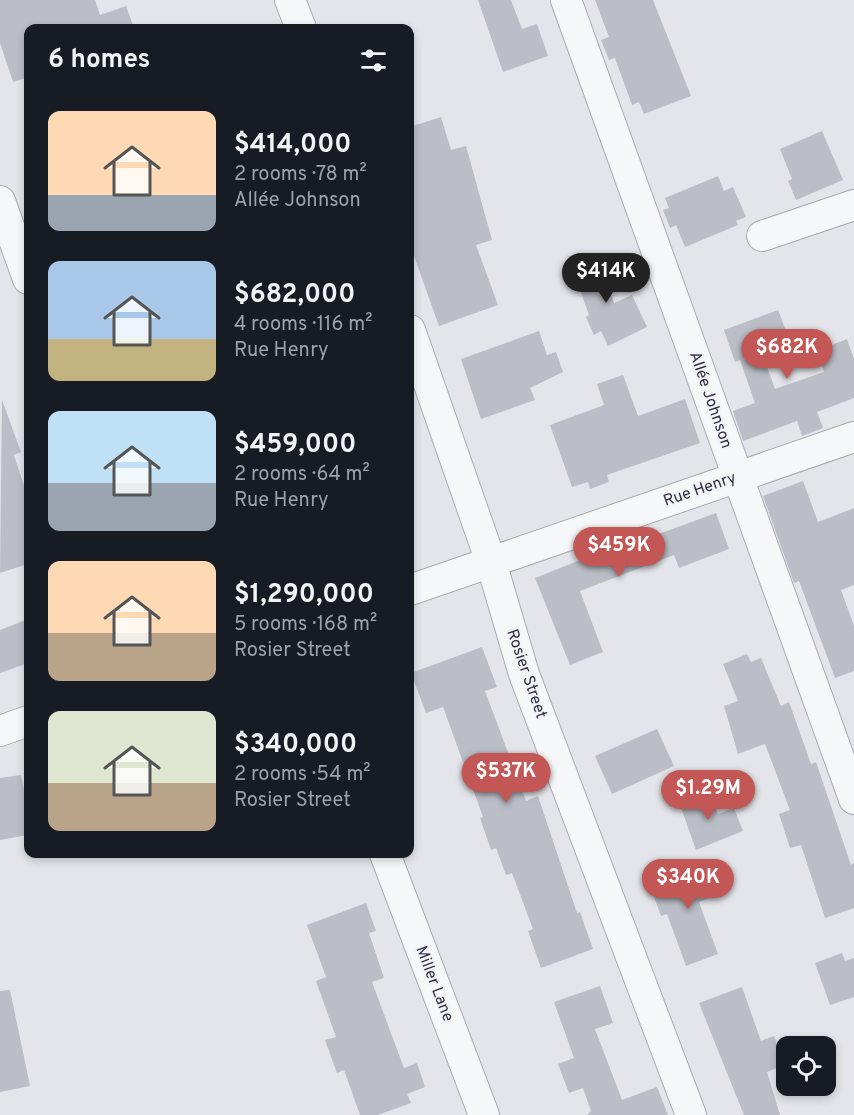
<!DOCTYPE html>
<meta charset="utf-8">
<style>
body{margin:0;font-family:Overpass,sans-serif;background:#242831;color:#f1f3f6;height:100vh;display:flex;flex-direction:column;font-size:22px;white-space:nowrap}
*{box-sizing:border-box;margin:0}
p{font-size:20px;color:#9ea1a6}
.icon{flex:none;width:33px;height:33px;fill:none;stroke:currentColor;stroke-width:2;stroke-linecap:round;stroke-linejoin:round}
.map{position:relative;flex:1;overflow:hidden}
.sheet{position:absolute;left:24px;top:24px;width:390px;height:834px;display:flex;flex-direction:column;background:#171b24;border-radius:12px;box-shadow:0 3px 9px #0003}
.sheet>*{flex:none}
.controls{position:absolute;left:776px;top:1036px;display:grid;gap:12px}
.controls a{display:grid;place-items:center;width:60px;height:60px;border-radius:12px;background:#171b24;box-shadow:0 3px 9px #0003;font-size:30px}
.price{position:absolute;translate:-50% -51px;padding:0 14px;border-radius:21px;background:#c35755;color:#fff;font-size:20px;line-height:39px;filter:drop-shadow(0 2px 3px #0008)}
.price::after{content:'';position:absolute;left:50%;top:36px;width:18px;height:14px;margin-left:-9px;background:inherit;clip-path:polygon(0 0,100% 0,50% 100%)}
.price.selected{background:#222;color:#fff}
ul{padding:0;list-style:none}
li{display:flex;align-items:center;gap:18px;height:150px;padding:0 24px}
li span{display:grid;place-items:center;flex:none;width:168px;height:120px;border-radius:12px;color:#555}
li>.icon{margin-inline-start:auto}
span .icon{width:72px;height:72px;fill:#fffc;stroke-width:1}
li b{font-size:26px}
h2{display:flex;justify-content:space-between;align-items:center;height:72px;padding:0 24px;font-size:26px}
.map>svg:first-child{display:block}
.building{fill:#bbbec7}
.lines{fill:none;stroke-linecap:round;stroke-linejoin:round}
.minor-casing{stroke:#a9abb4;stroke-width:32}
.minor{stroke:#f6f7f9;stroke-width:30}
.labels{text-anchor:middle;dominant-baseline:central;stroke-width:4.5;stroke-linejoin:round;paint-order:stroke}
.street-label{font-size:16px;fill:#2d3141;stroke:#f3f4f8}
</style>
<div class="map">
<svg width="854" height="1115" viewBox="0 0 854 1115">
<rect width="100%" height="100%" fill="#e4e5ea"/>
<g class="building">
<path d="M0 0H95L100 15 126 6 134 28H28V77L13 82 0 43Z"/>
<path d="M478 0H511L522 29 537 24 548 56 503 72Z"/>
<path d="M595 0H653L691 96 644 114 639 102 632 105 615 58 609 60 601 40 609 37Z"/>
<path d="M441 117 451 150 466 146 492 240 476 245 498 305 439 326 414 256 410 257V127Z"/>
<path d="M822 131 843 180 796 200 788 181 792 179 780 149Z"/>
<path d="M718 176 724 191 733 187 746 217 736 221 738 225 685 247 676 225 670 228 663 210 669 208 665 198Z"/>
<path d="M597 255 614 303 632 295 647 327 608 346 601 331 594 335 586 317 589 315 571 265Z"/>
<path d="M778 310 789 339 761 350 775 389 824 372 816 351 847 339 854 359V398L817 412 823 428 802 436 797 421 743 441 733 411 755 403 740 360 735 362 724 330Z"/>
<path d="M539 331 547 355 556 352 563 372 530 388 535 400 481 419 461 359Z"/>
<path d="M623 375 638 416 685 399 700 443 607 475 609 482 590 489 588 482 572 487 550 425 604 405 597 384Z"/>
<path d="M2 400 21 452 14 455 28 498V564L0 573Z"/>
<path d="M803 481 818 522 854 508V585L841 590 854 626V671L835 678 799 581 794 583 763 496Z"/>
<path d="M716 513 729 549 679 568 674 555 580 591 603 652 570 665 535 578 636 538 637 542Z"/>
<path d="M28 619V663L0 673V630Z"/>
<path d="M482 647 497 687 485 691 526 801 538 796 577 913 580 912 593 949 541 968 528 931 533 929 512 873 506 875 496 848 491 850 480 818 483 817 443 707 426 713 411 673Z"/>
<path d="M747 654 751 662 761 658 781 706 789 702 811 764 816 762 851 865 854 863V908L825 918 801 845 790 848 779 814 790 810 765 744 738 754 724 706 738 701 723 664Z"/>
<path d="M657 729 674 766 612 794 595 756Z"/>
<path d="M21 775 28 809V835L0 840V778Z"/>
<path d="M709 791 718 814 734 808 743 831 696 850 679 802Z"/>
<path d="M707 861 720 894 699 902 718 954 686 966 667 914 661 916 649 883Z"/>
<path d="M366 903 376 931 369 933 384 978 372 982 404 1068 417 1063 425 1087 407 1094 411 1103 378 1115H360L344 1070 337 1073 325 1040 336 1037 316 981 326 977 307 925Z"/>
<path d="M842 953 845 961 854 958V997L830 1005 815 963Z"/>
<path d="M600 986 613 1023 595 1029 622 1100 657 1087 668 1115H587L591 1111 583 1088 569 1093 558 1064 574 1058 554 1002Z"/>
<path d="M742 987 761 1041 774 1036 785 1065 767 1072 780 1115H744L699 1003Z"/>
<path d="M10 990 30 1086 0 1092V991Z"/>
</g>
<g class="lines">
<defs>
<g id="minor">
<path d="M290 0 301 28"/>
<path d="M566 0 854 799"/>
<path d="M0 201 28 279"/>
<path d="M762 236 854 205"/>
<path d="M410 330 491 562 524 674 691 1115"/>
<path d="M410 590 854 437"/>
<path d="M0 731 28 721"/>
<path d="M385 854 484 1115"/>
</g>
</defs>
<use href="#minor" class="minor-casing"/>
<use href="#minor" class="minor"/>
</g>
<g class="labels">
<g class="street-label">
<text transform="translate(710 400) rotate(71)">Allée Johnson</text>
<text transform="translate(700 490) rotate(-19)">Rue Henry</text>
<text transform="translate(526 674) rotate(71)">Rosier Street</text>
<text transform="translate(434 984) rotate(69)">Miller Lane</text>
</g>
</g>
</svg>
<div class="controls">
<a><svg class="icon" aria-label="locate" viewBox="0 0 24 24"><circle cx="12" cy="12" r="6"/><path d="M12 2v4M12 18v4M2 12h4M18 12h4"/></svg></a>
</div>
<b class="price selected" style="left:606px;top:304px">$414K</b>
<b class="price" style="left:787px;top:380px">$682K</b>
<b class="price" style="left:619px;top:578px">$459K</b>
<b class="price" style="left:506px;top:804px">$537K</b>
<b class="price" style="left:708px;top:821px">$1.29M</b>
<b class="price" style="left:688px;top:910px">$340K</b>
<section class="sheet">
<h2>6 homes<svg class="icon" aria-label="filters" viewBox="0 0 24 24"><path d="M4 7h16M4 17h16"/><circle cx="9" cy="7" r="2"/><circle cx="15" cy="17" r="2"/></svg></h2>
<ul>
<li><span style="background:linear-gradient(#ffd9b3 70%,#9aa5b1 0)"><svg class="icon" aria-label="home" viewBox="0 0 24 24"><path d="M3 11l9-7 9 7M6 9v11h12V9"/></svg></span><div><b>$414,000</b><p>2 rooms · 78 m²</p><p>Allée Johnson</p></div></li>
<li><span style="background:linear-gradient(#a9c7e8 65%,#c2b280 0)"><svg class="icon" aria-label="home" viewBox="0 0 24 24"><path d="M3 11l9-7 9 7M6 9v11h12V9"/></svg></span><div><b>$682,000</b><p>4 rooms · 116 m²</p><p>Rue Henry</p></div></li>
<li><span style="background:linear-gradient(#bfe0f5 60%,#9aa5b1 0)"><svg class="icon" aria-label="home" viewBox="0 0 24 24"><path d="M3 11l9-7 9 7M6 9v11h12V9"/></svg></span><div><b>$459,000</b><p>2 rooms · 64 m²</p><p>Rue Henry</p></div></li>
<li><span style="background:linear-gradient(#ffd9b3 60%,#b9a48a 0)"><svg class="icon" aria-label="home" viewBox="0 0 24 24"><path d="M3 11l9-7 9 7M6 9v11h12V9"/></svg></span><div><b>$1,290,000</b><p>5 rooms · 168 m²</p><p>Rosier Street</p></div></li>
<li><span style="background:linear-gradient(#dfe7d0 60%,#b9a48a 0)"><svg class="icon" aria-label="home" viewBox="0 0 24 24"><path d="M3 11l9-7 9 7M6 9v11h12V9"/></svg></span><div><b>$340,000</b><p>2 rooms · 54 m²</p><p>Rosier Street</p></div></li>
</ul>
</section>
</div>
